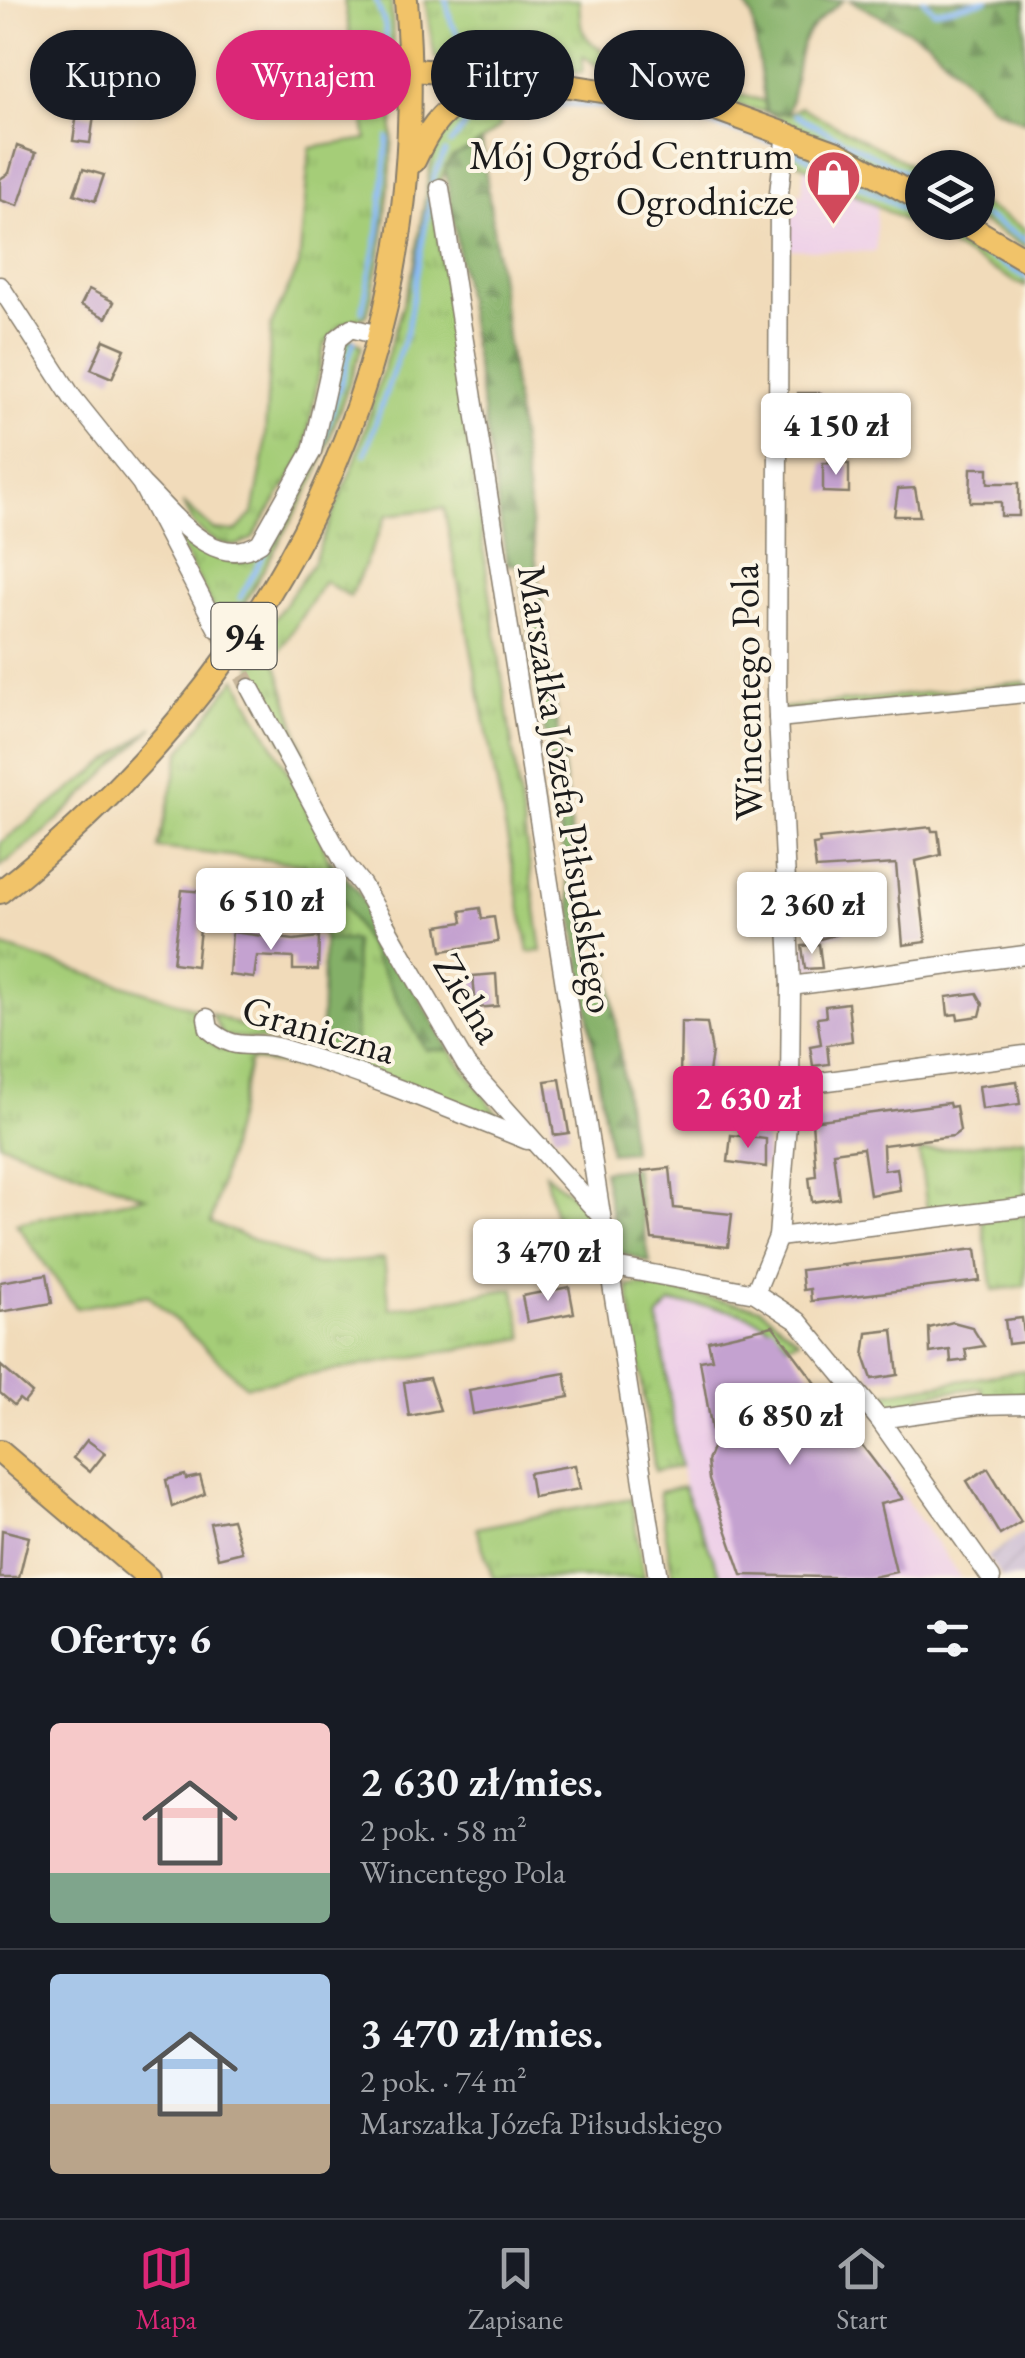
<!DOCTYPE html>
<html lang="pl">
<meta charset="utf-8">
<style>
body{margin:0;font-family:"EB Garamond",serif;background:#20242c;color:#f1f3f6;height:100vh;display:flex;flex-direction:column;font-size:38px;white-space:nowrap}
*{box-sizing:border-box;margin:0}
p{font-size:32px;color:#9ea1a6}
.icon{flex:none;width:55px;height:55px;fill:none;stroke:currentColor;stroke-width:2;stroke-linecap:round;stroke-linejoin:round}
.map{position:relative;height:1578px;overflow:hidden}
.sheet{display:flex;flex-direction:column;background:#171b24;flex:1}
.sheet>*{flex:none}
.guide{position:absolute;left:30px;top:30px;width:965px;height:90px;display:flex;gap:20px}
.fabs{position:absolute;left:905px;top:150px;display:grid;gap:20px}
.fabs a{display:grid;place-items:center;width:90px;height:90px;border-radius:50%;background:#171b24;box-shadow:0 2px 8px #0004;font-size:50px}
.price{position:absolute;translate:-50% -85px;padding:0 22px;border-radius:10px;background:#fff;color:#222;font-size:32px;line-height:65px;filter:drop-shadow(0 2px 5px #0008)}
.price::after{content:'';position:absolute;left:50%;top:60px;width:30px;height:22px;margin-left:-15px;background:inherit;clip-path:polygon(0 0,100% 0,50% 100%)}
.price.active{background:#db2777;color:#fff}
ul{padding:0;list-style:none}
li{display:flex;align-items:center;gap:30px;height:250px;padding:0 50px}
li+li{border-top:2px solid #363941}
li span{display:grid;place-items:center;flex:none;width:280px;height:200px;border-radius:10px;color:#555}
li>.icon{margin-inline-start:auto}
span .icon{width:120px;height:120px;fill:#fffc;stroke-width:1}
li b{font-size:42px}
h2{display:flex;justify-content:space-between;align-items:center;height:120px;padding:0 50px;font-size:42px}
.tag{padding:0 35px;border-radius:45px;background:#171b24;box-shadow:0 2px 8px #0004;font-size:35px;line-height:90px}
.tag.active{background:#db2777;color:#fff}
.menu{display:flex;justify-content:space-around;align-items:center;height:140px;border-top:2px solid #363941;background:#171b24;font-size:28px;color:#9ea1a6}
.menu a{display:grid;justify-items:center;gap:5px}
.menu .active{color:#db2777}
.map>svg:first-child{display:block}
.built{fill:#eed0e8}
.industrial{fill:url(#industrial-furrows)}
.grass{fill:url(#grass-tufts);stroke:#60744a;stroke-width:2.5}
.forest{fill:url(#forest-firs);stroke:#506642;stroke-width:2.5}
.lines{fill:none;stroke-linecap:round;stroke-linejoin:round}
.stream{stroke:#8ab9f5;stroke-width:5}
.building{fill:#c4a2d0}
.minor-tunnel{stroke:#c6b59a;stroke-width:18;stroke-dasharray:18 9;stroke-linecap:butt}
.minor-casing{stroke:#867c6b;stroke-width:21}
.major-casing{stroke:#867c6b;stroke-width:26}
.minor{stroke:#fff;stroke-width:18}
.major{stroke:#f1c369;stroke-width:22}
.labels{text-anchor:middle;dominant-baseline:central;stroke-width:8;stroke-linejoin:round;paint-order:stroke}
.shield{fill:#fcf5e5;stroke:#5f5d58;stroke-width:2.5}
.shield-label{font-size:38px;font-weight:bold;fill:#1c1c1c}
.poi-label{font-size:40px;fill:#1c1c1c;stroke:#fcf5e5;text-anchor:end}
.street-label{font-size:40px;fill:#1c1c1c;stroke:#fcf5e5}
</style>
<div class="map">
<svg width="1025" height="1578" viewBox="0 0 1025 1578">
<defs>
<pattern id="industrial-furrows" width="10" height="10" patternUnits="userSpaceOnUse" patternTransform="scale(2.5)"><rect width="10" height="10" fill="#ccbed4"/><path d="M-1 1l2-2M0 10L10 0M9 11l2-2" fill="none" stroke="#afa3b5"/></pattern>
<pattern id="grass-tufts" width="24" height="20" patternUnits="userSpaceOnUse" patternTransform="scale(2.5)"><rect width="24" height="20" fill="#a5cd78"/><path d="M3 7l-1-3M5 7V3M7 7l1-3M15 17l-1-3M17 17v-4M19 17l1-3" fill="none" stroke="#8daf67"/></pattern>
<pattern id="forest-firs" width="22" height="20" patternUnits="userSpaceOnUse" patternTransform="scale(2.5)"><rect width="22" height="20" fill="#84b068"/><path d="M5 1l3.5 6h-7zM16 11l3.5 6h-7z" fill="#6b8e55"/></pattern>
</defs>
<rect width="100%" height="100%" fill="#fcf5e5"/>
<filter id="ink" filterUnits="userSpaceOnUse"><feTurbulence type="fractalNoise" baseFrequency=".01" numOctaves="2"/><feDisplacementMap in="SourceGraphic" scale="20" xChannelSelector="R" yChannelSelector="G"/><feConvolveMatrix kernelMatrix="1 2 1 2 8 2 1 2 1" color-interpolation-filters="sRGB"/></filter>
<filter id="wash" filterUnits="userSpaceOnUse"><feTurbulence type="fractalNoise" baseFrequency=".0048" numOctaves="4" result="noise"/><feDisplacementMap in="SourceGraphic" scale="40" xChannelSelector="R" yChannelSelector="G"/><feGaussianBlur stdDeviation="2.25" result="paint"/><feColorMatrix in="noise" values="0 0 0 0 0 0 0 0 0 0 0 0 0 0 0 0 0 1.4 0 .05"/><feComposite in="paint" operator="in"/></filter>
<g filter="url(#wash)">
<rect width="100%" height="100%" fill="#f1dbba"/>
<g class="built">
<path d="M804 166 876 205V252L789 249 792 193 802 194Z"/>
<path d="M671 1303 727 1309 771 1324 853 1426 961 1578H722L684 1489 658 1318Z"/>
</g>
<path class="industrial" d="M1025 1531V1578H1002L987 1557Z"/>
<g class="grass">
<path d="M344 0H391C398 106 393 212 367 315L341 325 324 345 304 456 252 539 235 546 215 542 194 525 183 503 214 530 235 532 253 514 264 456 271 325 299 266 310 148 367 139Z"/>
<path d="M425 0H579C580 9 579 23 583 31 602 71 723 90 764 101L766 112 787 114 801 107 922 171V189L766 112 611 75 583 56 582 73 435 58Z"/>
<path d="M487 108 501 125C459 165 446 142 434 209L542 951 529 952 444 508 387 515 350 597 324 581 275 658 316 794 312 796 247 677 253 675 251 652 312 565 355 461 414 268 435 136 450 116Z"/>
<path d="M798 146 922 212V222L941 223 1025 271V287L791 159Z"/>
<path d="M978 202 1025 229V247L978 220Z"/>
<path d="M350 338 362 346 316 477 232 625 224 627 162 511 219 558 243 563C308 513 321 422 341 347Z"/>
<path d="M236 678 318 826 337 891 426 1049 450 1050 506 1125 356 1069 354 941 324 939 304 864 158 848 181 751Z"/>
<path d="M1025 682V689L784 715V708Z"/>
<path d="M154 727 47 830 0 867V843Z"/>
<path d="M0 946 198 1009 205 1038 220 1049 272 1055 319 1070 250 1060 211 1223 316 1265 384 1259 390 1309 514 1288 524 1338 246 1386 148 1295 76 1308 16 1223 145 1197 0 1143Z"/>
<path d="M211 1013 279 1042 223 1036Z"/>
<path d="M1025 1138V1200L928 1216 919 1152Z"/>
<path d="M545 1173 586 1207 594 1263 567 1268Z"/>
<path d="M1025 1215V1286L993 1290 982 1220Z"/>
<path d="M638 1284 760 1308 799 1340 787 1344C758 1308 714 1307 671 1303L658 1318 680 1467 655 1471 628 1287Z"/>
<path d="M1025 1370V1394L984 1400 981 1387 921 1395V1404L886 1410 875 1395Z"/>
<path d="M683 1487 722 1578H673L659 1492Z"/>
<path d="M631 1498 644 1578H493L476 1528Z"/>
</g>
<g class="forest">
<path d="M742 0H844C785 43 806 53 787 114L766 112 752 16Z"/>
<path d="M849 0H1025V122L992 107 928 41Z"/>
<path d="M482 143 588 962 609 964 632 1151 610 1153 518 564 507 565 445 167 452 157Z"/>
<path d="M331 860 357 890 450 1050H426L337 891Z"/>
<path d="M324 939 354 941 356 1069 320 1057Z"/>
<path d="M634 1167 650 1263 619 1252 603 1171Z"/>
</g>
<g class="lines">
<g class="stream">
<path d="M376 0 385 25 390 99"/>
<path d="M446 0 451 22 469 54"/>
<path d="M924 0 934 11 986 0"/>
<path d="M795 115 922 181"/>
<path d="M450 144 469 120 477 123C552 84 695 117 772 142"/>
<path d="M794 151 922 219"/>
<path d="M984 216 1025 240"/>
<path d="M929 222 1025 277"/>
<path d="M362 311 379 230 388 138"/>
<path d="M320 450 354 341"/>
<path d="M365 454 407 330 434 176 445 152"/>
<path d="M240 598 311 469"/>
</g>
</g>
<g id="blocks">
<g class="building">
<path d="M77 113 94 116 90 143 73 141Z"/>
<path d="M17 146 36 153 18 206 0 200V179L9 173Z"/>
<path d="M83 169 104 175 95 201 74 194Z"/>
<path d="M89 289 114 302 106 318 81 305Z"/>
<path d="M104 340 125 349 112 378 91 369Z"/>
<path d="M798 393H821V434H797Z"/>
<path d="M823 463 849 464V493L823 492Z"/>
<path d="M971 468H988V483H1019V516H1001V502H970Z"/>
<path d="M915 488 920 516H894L898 489Z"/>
<path d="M931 827 932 831H938L941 855 916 861 926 942 903 945 896 864 816 869 813 845 820 844 819 839Z"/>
<path d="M182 890 204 892 196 966 173 963Z"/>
<path d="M842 906 845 932 820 939 817 909Z"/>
<path d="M480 908 482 919 494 917 498 942 442 951 438 926 463 922 461 911Z"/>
<path d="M232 932 294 940 319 937 318 970H293V958L257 956 254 978 229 975Z"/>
<path d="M819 944 822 968 805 969 802 946Z"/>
<path d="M496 974 498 1006 476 1008 473 976Z"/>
<path d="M977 993 983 1004 980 1016 958 1019 957 1014 948 1015 946 997Z"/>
<path d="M848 1003 852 1041 827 1045 829 1064 813 1066 810 1046 821 1044 817 1018 826 1017 825 1006Z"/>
<path d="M681 1022 707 1023 712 1052 708 1080 680 1079Z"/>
<path d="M560 1079 569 1133 554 1135 545 1081Z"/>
<path d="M1017 1081 1020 1104 982 1109 979 1086Z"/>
<path d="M949 1103 950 1107 956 1106 960 1131 953 1136 883 1145 884 1170 897 1168 900 1190 870 1195 863 1148 833 1152 839 1198 812 1202 809 1177 816 1176 812 1121Z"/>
<path d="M731 1135 766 1139V1167L728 1162Z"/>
<path d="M670 1168 674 1208 732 1214 728 1247 652 1239 642 1171Z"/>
<path d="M501 1247 517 1250 524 1259 521 1269 489 1275 485 1256Z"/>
<path d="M976 1249 980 1281 811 1301 810 1289 803 1290 801 1270Z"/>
<path d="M47 1274 52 1303 0 1312V1282Z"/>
<path d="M569 1287 574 1313 527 1322 522 1296Z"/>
<path d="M1022 1318 1025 1342 1008 1344 1005 1320Z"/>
<path d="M953 1322 972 1327 984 1346 965 1349 967 1360 951 1362 950 1350 930 1353 929 1328Z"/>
<path d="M773 1326 839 1414 842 1428 848 1427 903 1499 880 1504 896 1572 868 1578 742 1575 709 1480 707 1461 714 1443 700 1361 712 1359 708 1341Z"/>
<path d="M893 1330 898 1375 872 1379 864 1356 867 1333Z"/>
<path d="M1 1366 32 1393 24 1403 19 1399 14 1405 0 1393Z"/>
<path d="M565 1373 569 1397 473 1414 469 1390Z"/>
<path d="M429 1378 440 1410 409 1416 404 1382Z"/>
<path d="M87 1440 105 1453 90 1472 73 1458Z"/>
<path d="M575 1465 580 1489 533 1497 529 1473Z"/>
<path d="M988 1468 1021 1522 1000 1535 967 1481Z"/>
<path d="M185 1475 186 1479 200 1476 205 1494 172 1507 166 1480Z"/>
<path d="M232 1519 242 1552 218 1558 210 1523Z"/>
<path d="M2 1530 29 1537 19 1578H0Z"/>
</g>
</g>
</g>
<g filter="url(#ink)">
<use href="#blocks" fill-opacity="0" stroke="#867c6b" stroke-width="2.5"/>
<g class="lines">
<path class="minor-tunnel" d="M217 628 250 688"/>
<defs>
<g id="minor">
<path d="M440 188 658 1578"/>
<path d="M0 286 72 397 141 483 217 628"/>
<path d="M141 483C172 512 213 573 260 543L312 451 337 339 351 328 378 335"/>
<path d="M250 688 345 864 362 885 466 1065 601 1216"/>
<path d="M778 718 1025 693"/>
<path d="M791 986 1025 955"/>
<path d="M207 1018 209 1029C239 1055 249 1039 280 1048 364 1073 445 1107 527 1140"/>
<path d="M790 1086 1025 1055"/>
<path d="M778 1237 1025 1207"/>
<path d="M609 1266 755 1293 798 1321 879 1419 991 1578"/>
<path d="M755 1293 778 1237 790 1086 791 986 777 695 779 193 786 132"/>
<path d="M879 1419 978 1405 1025 1404"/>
</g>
<g id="major">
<path d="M412 70 512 77 716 109 837 153 922 200"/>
<path d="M414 161C443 97 466 94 533 90"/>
<path d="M962 222 1025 259"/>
<path d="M0 892C282 670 436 362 406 0"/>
<path d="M0 1452 148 1578"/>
</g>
</defs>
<use href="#minor" class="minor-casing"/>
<use href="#major" class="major-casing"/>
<use href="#minor" class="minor"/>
<use href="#major" class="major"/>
</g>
</g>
<defs>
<symbol id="shop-pin" viewBox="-11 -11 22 30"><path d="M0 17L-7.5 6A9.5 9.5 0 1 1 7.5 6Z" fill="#d1495b" stroke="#fcf5e5"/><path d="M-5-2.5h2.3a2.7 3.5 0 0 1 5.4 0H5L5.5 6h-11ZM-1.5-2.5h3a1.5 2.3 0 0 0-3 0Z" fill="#fff"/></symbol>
</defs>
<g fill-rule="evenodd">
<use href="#shop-pin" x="802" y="146" width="63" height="86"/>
</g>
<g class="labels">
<rect class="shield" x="211.5" y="603" width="65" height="66" rx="8"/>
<g class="shield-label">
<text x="244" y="636">94</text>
</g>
<g class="poi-label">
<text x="794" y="155">Mój Ogród Centrum<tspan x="794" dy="46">Ogrodnicze</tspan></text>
</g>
<g class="street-label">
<text transform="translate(746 692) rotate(-91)">Wincentego Pola</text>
<text transform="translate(567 789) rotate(81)">Marszałka Józefa Piłsudskiego</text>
<text transform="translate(469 998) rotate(59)">Zielna</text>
<text transform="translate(319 1029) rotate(16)">Graniczna</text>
</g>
</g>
</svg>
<div class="fabs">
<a><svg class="icon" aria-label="layers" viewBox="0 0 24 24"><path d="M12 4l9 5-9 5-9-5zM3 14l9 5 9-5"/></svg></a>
</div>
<b class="price" style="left:836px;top:478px">4 150 zł</b>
<b class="price" style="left:271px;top:953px">6 510 zł</b>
<b class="price" style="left:812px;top:957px">2 360 zł</b>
<b class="price active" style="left:748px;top:1151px">2 630 zł</b>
<b class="price" style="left:548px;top:1304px">3 470 zł</b>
<b class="price" style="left:790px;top:1468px">6 850 zł</b>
<div class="guide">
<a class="tag">Kupno</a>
<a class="tag active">Wynajem</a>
<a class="tag">Filtry</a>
<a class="tag">Nowe</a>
</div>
</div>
<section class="sheet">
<h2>Oferty: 6<svg class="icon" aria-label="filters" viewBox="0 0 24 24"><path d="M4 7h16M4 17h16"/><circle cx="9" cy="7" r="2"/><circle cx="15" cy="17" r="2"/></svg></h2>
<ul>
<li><span style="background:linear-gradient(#f6c9c9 75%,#7fa58c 0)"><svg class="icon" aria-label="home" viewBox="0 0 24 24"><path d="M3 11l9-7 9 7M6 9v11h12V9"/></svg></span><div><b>2 630 zł/mies.</b><p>2 pok. · 58 m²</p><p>Wincentego Pola</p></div></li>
<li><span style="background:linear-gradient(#a9c7e8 65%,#b9a48a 0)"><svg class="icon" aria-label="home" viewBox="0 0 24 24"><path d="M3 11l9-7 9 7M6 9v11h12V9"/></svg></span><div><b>3 470 zł/mies.</b><p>2 pok. · 74 m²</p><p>Marszałka Józefa Piłsudskiego</p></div></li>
</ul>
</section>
<nav class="menu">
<a class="active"><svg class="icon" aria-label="map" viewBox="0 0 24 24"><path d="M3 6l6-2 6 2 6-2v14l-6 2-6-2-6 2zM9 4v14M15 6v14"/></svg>Mapa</a>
<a><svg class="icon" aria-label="saved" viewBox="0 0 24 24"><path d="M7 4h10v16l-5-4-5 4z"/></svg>Zapisane</a>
<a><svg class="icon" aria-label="home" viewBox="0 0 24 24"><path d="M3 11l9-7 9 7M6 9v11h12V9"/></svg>Start</a>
</nav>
